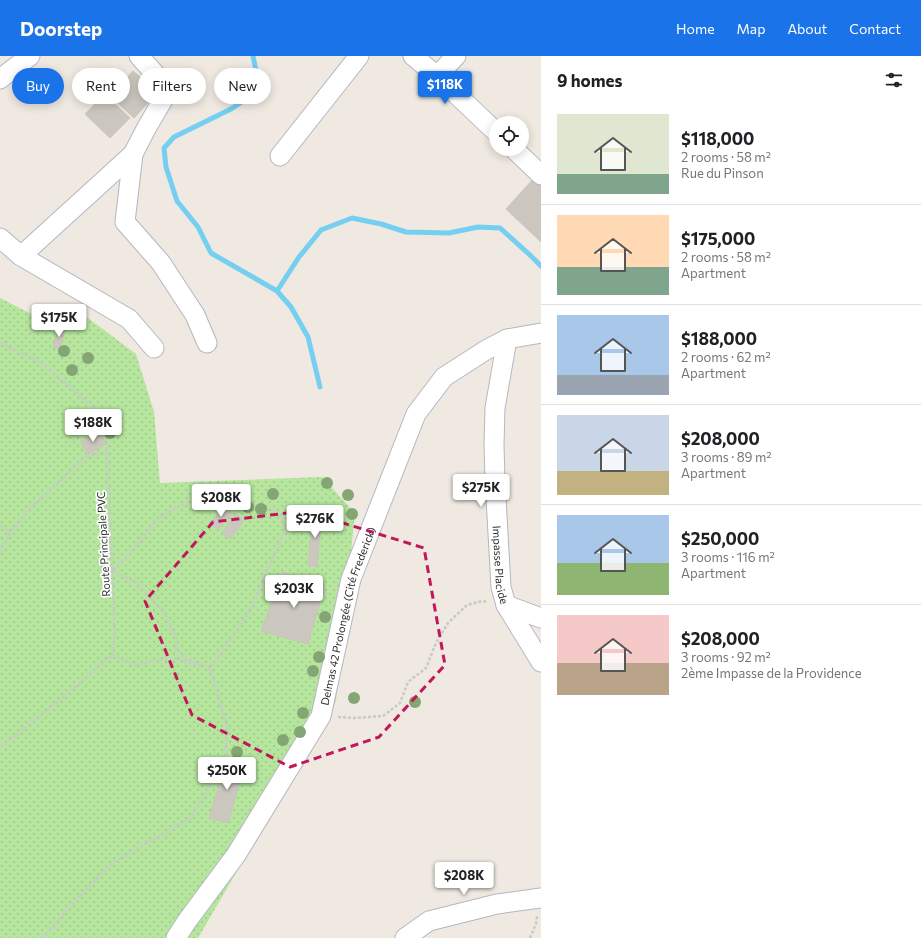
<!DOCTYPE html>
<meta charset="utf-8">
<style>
body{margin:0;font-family:Commissioner,sans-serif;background:#f2f2f2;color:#202124;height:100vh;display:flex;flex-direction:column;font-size:15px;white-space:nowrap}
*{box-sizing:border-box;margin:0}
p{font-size:13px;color:#757577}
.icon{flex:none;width:22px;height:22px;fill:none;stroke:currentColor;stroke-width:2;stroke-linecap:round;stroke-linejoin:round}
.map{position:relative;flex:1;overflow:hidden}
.sheet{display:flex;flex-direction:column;background:#fff;width:380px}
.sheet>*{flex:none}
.banner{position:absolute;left:12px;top:12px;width:380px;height:36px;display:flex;gap:8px}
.controls{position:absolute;left:489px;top:60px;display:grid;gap:8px}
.controls a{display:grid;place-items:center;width:40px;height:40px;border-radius:50%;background:#fff;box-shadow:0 2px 10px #0003;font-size:20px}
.price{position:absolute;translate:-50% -34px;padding:0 9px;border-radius:4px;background:#fff;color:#222;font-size:13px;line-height:26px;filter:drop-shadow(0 1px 2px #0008)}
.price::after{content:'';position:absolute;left:50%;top:24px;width:12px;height:9px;margin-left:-6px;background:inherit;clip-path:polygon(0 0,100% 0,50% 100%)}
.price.current{background:#1a73e8;color:#fff}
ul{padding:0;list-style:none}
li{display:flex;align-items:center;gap:12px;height:100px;padding:0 16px}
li+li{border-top:1px solid #e0e0e0}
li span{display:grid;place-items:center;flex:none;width:112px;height:80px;border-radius:0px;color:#555}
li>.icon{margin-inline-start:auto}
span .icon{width:48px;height:48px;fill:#fffc;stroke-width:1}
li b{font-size:17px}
h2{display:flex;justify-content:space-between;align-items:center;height:48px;padding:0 16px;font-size:17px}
.tag{padding:0 14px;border-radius:18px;background:#fff;box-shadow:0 2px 10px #0003;font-size:14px;line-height:36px}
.tag.current{background:#1a73e8;color:#fff}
header{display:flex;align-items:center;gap:24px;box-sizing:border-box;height:56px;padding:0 20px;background:#1a73e8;color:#fff}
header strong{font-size:19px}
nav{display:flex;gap:22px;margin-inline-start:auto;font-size:14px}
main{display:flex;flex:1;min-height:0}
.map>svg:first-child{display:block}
.grass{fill:url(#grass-dots)}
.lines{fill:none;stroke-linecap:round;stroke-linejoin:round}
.stream{stroke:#75cff0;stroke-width:5}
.building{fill:#cbc7bf;stroke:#cbc5ba}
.minor-casing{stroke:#b4b7c1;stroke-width:21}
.path{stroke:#c9c9c9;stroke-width:2.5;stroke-dasharray:3 2;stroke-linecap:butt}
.minor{stroke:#fff;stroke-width:19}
.tree{fill:#84a574}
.marked{fill:none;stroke:#c2185b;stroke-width:3;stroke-dasharray:8 5;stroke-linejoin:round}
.labels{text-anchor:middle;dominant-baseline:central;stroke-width:3.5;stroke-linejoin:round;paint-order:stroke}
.street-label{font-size:11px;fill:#2e2e2e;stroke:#fff}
</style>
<header>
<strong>Doorstep</strong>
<nav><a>Home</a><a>Map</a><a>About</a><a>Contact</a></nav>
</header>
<main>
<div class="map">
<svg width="541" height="882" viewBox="0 0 541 882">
<defs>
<pattern id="grass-dots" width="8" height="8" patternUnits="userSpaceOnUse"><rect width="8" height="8" fill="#b6e59e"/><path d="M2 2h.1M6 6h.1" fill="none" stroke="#9dc588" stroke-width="1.8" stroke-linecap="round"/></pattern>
</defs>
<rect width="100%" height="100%" fill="#efe9e1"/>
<path class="grass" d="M0 242 39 262H88L136 298 154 356 160 427 322 421 355 457 336 645 198 882H0Z"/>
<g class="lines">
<g class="stream">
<path d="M253 0 260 34 231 53 174 81 164 92 166 111 177 145 198 171 211 197 277 235 291 251 308 281 320 331"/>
<path d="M277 235 299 201 321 174 352 162 381 168 406 176 449 177 478 171 500 172 530 199 541 210"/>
</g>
</g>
<g class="building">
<path d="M133 15 147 27 145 30 155 39 134 62 110 40Z"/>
<path d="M105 38 130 62 110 82 85 58Z"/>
<path d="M535 121 541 126V186L506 153Z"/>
<path d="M58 271 65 273 60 293 53 292Z"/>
<path d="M100 375 106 388 87 399 81 385Z"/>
<path d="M224 451 232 458 218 474 210 467Z"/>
<path d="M313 456 322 457 317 510H308Z"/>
<path d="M236 458 244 465 230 483 222 476Z"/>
<path d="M283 516 325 530 308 588 261 575Z"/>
<path d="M227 702 245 707 228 767 209 762Z"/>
</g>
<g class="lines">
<defs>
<g id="minor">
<path d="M413 0 437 20 496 76"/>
<path d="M437 20 456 0"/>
<path d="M0 23 30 0"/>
<path d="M514 93 541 119"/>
<path d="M133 98 125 166 161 207 195 259 207 287"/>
<path d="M280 100 359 0"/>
<path d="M0 182 21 200 129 263 154 292"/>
<path d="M21 200 133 98 147 71 164 42 166 30 139 0"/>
<path id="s1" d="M507 283 495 352 494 389 495 424 501 531 506 549 541 606"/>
<path d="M506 549 541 562"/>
<path id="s2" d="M176 882 187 865 236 799 321 660 351 523 416 358 444 321 486 294 507 283 541 277"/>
<path d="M405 882 429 865 497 848 541 842"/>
</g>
</defs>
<use href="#minor" class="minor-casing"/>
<g class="path">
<path d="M0 287 43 308 106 362 112 515 115 577 112 599 84 624 0 692"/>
<path d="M205 436 215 443 230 447H247L279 456 285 475 249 556 210 613 184 601 176 593 177 584 163 555 137 527 112 515 134 493 157 463Z"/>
<path d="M0 470 10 478"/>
<path d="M0 497 10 478 37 445 41 444 60 425 83 403 107 394"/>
<path d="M112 599 135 609 168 602 179 603 202 611"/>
<path d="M338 661 354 662 383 660 400 647 408 626 426 612 436 587 448 567 467 549 482 545 488 546"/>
<path d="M42 882 109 809 191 762 224 706 228 673 210 613"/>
<path d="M530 882 536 868 537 860"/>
</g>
<use href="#minor" class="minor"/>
</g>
<g class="tree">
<circle cx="64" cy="295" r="6"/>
<circle cx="88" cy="302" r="6"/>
<circle cx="72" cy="314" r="6"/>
<circle cx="110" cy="377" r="6"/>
<circle cx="327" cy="427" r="6"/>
<circle cx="273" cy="438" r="6"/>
<circle cx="348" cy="439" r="6"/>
<circle cx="248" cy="451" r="6"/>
<circle cx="261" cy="453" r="6"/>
<circle cx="352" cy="458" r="6"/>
<circle cx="325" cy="561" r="6"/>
<circle cx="319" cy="601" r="6"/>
<circle cx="313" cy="615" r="6"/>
<circle cx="354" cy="642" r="6"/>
<circle cx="415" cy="646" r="6"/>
<circle cx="303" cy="657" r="6"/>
<circle cx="300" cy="676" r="6"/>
<circle cx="283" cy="684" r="6"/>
<circle cx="237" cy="696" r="6"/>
</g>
<path class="marked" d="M304 455 424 492 445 609 379 681 290 711 192 659 145 545 213 466Z"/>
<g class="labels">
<g class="street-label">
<text transform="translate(103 488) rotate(-93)">Route Principale PVC</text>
<text stroke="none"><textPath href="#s1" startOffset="227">Impasse Placide</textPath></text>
<text stroke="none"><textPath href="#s2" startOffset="369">Delmas 42 Prolongée (Cité Frederick)</textPath></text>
</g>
</g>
</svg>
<div class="controls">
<a><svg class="icon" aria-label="locate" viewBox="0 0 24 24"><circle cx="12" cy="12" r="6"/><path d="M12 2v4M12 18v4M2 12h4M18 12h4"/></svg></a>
</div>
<b class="price current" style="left:445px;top:49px">$118K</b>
<b class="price" style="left:59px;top:282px">$175K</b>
<b class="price" style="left:93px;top:387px">$188K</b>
<b class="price" style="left:481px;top:452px">$275K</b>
<b class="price" style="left:221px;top:462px">$208K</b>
<b class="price" style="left:315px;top:483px">$276K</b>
<b class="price" style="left:294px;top:553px">$203K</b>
<b class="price" style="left:227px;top:735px">$250K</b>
<b class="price" style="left:464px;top:840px">$208K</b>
<div class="banner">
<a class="tag current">Buy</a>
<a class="tag">Rent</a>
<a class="tag">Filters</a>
<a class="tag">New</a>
</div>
</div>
<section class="sheet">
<h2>9 homes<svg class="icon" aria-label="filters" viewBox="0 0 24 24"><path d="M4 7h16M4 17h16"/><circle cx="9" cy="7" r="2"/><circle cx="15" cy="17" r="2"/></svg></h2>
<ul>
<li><span style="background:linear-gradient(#dfe7d0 75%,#7fa58c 0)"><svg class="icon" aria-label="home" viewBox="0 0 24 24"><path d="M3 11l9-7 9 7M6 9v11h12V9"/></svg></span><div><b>$118,000</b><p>2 rooms · 58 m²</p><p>Rue du Pinson</p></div></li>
<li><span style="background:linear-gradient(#ffd9b3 65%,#7fa58c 0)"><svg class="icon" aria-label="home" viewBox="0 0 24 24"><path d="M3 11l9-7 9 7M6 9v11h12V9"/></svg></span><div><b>$175,000</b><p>2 rooms · 58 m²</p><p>Apartment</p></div></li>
<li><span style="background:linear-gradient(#a9c7e8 75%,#9aa5b1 0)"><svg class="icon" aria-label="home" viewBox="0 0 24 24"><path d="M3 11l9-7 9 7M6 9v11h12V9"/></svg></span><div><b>$188,000</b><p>2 rooms · 62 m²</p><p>Apartment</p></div></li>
<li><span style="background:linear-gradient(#c9d6e8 70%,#c2b280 0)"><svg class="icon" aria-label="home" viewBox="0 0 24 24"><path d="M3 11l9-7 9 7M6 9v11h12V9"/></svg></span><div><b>$208,000</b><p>3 rooms · 89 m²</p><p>Apartment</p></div></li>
<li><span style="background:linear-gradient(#a9c7e8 60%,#8fb573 0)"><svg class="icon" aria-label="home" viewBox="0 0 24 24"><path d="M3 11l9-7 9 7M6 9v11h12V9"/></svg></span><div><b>$250,000</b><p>3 rooms · 116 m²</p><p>Apartment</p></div></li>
<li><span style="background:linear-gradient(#f6c9c9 60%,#b9a48a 0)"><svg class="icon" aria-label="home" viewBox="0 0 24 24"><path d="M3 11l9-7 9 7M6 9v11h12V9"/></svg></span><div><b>$208,000</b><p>3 rooms · 92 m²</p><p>2ème Impasse de la Providence</p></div></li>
</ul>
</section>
</main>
